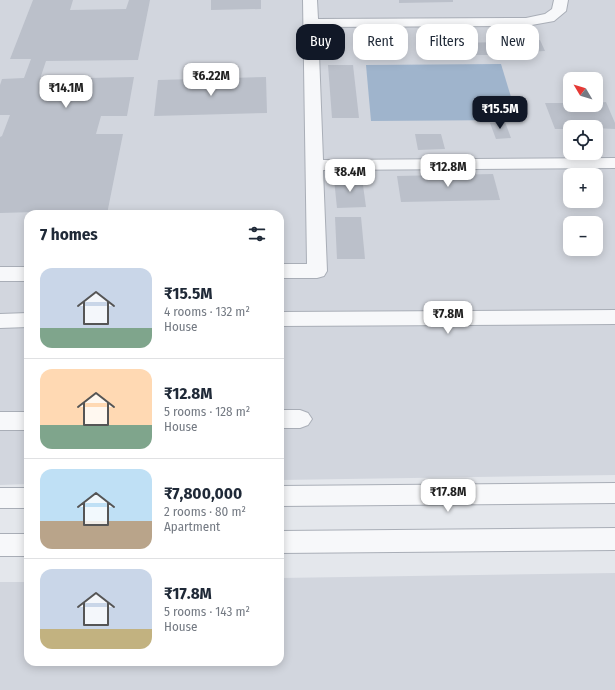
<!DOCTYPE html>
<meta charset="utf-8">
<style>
body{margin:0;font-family:"Fira Sans Condensed",sans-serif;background:#f2f2f3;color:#1f2937;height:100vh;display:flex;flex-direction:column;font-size:15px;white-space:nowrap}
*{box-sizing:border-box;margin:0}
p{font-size:13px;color:#747a83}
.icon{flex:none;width:22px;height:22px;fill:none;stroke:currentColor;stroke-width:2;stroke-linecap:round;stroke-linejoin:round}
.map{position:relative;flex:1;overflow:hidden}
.drawer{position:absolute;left:24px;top:210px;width:260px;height:456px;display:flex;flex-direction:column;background:#fff;border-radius:12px;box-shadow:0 2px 10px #0003}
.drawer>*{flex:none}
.hud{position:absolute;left:296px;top:24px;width:259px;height:36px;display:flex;gap:8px}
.needle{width:26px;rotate:308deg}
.controls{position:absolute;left:563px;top:72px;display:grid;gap:8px}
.controls a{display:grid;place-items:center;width:40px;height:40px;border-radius:8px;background:#fff;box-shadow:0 2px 10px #0003;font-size:20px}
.price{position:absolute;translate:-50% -34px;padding:0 9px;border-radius:8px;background:#fff;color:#222;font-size:13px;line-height:26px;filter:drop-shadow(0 1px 2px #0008)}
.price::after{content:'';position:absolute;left:50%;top:24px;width:12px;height:9px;margin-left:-6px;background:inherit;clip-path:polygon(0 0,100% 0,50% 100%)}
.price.current{background:#111827;color:#fff}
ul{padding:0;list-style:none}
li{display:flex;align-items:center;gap:12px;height:100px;padding:0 16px}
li+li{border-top:1px solid #e0e1e3}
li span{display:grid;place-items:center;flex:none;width:112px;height:80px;border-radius:12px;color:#555}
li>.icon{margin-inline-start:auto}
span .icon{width:48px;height:48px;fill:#fffc;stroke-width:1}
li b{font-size:17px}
h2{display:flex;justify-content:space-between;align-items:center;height:48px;padding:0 16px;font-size:17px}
.tag{padding:0 14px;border-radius:12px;background:#fff;box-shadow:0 2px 10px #0003;font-size:14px;line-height:36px}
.tag.current{background:#111827;color:#fff}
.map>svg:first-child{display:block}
.built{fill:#d2d6de;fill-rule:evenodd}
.water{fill:#9fb4cc}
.building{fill:#bbc0ca}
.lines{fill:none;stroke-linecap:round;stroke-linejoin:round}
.minor-casing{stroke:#a9aeb7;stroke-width:2}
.tertiary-casing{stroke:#a9aeb7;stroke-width:2}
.minor{fill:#f7f8fa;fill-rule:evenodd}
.tertiary{fill:#f7f8fa;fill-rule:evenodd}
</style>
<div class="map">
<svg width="615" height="690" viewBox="0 0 615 690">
<rect width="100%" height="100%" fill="#e4e7ec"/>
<g class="built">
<path d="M0 0H615V475L280 480V214H28V484L0 485ZM570 79H596V105H570ZM570 127H596V153H570ZM570 175H596V201H570ZM570 223H596V249H570Z"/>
<path d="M615 573V690H0V582H28V662H280V578Z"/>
</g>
<path class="water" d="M501 64 518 120 371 121 366 65Z"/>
<g class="building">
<path d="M33 0H73L70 10 126 9 129 0H150L138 60 46 61 40 79 134 77 127 116H101L96 134H123L107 214H68L69 211 0 213V137L2 136 10 115H0V85L2 79 24 78 31 59H10Z"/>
<path d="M211 0H261V9L211 10Z"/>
<path d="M399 0H453V2L399 3Z"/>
<path d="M540 40 545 51 529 52 524 41Z"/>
<path d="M505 42 509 55H456L453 43Z"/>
<path d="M328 65H353L359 118H332Z"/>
<path d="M266 77 267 113 154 116 158 80Z"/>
<path d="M606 102 615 123V129L570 127V129H555L545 103H570V105H596V103Z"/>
<path d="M505 122 511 138 496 139 490 123Z"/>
<path d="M415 134H441L445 149 418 150Z"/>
<path d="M493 174 500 200 401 202 397 176Z"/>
<path d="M362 178 366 207 337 208 334 179Z"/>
<path d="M335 217H361L365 259H337Z"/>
</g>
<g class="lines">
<defs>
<g id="minor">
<path d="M303 0H317L318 19 526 18 545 14 552 9 554 0H568L566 11 554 21 526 26 318 27 323 160 615 158V168L323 170 327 271 324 276 317 278H280V264H307Z"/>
<rect x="0" y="267" width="28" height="14"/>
<path d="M615 310V324L280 326V312Z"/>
<path d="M28 313V327L0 328V314Z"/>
<path d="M280 410H300L308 413 312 419 308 425 300 428H280Z"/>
<rect x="0" y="412" width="28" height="18"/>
</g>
<g id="tertiary">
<path d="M615 483V503L280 506V486Z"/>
<rect x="0" y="488" width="28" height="20"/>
<path d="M615 528V550L280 553V531Z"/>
<rect x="0" y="534" width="28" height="22"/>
</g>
</defs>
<use href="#minor" class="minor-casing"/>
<use href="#tertiary" class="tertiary-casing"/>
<use href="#minor" class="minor"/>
<use href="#tertiary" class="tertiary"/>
</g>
</svg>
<div class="controls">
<a><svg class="needle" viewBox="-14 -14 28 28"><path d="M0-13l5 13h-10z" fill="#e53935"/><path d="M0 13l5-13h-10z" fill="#747a83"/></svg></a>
<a><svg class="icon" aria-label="locate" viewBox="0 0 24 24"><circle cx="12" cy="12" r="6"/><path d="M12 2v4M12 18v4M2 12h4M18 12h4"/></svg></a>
<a>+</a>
<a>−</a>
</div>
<b class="price" style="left:211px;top:97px">₹6.22M</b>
<b class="price" style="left:66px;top:109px">₹14.1M</b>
<b class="price current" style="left:500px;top:130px">₹15.5M</b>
<b class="price" style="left:448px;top:188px">₹12.8M</b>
<b class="price" style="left:350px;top:193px">₹8.4M</b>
<b class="price" style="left:448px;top:335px">₹7.8M</b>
<b class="price" style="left:448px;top:513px">₹17.8M</b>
<div class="hud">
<a class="tag current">Buy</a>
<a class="tag">Rent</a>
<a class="tag">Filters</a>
<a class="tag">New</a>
</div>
<section class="drawer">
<h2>7 homes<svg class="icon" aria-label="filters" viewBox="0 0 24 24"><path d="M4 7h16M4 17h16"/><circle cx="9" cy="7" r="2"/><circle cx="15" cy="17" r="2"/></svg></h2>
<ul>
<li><span style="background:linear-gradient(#c9d6e8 75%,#7fa58c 0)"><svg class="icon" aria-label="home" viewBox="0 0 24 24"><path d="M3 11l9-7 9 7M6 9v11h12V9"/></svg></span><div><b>₹15.5M</b><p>4 rooms · 132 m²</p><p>House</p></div></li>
<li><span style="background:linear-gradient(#ffd9b3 70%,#7fa58c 0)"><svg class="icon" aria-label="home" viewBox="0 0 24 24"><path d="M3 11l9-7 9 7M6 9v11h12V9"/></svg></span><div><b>₹12.8M</b><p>5 rooms · 128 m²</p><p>House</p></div></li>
<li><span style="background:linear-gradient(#bfe0f5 65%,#b9a48a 0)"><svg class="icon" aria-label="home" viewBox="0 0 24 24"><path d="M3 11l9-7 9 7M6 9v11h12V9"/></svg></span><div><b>₹7,800,000</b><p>2 rooms · 80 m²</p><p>Apartment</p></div></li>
<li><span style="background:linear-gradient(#c9d6e8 75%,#c2b280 0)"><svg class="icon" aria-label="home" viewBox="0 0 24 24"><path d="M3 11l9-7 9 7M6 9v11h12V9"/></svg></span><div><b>₹17.8M</b><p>5 rooms · 143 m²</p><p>House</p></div></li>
</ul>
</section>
</div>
